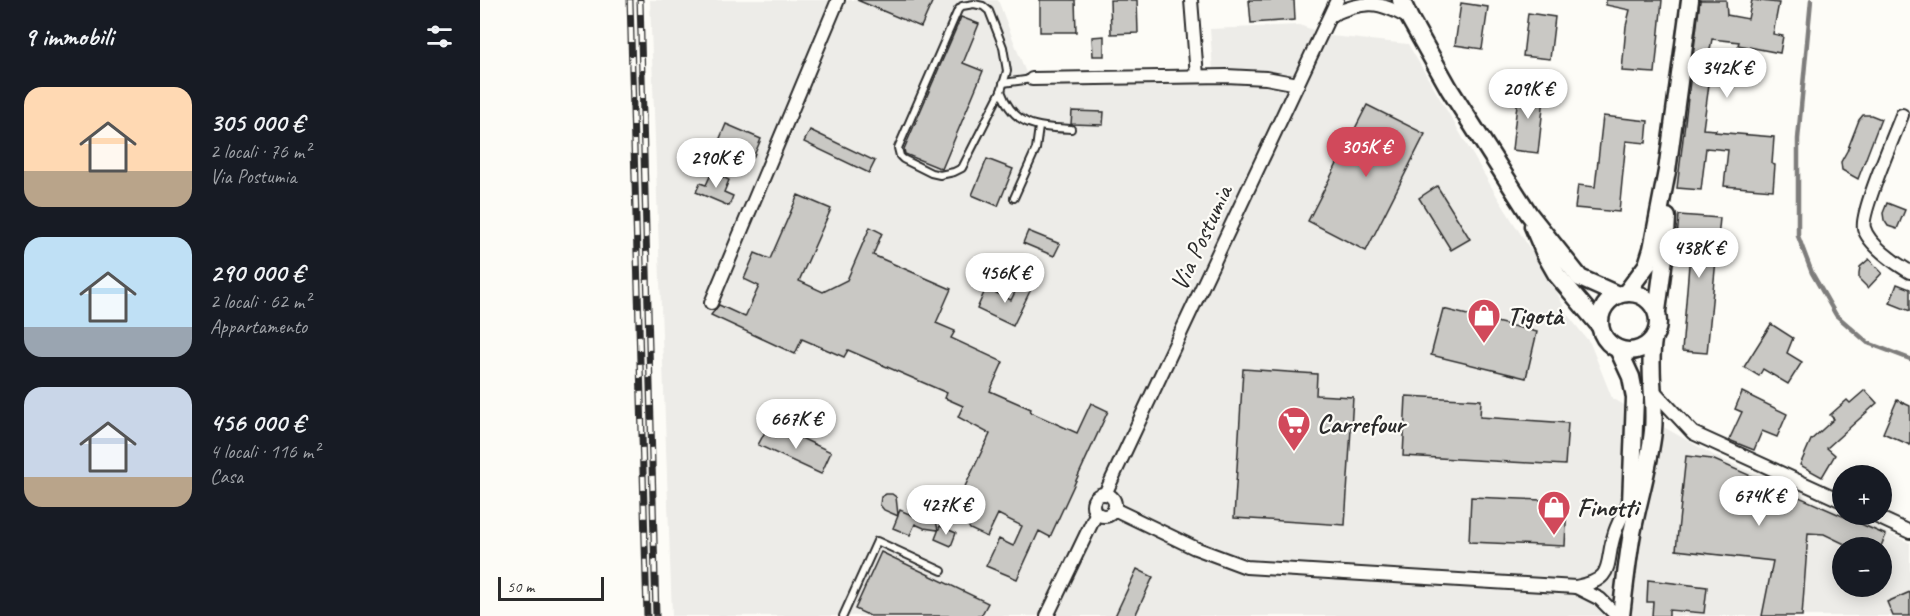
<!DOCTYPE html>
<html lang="it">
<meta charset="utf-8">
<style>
body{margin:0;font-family:Caveat,sans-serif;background:#20242c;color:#f1f3f6;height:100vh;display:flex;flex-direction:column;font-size:22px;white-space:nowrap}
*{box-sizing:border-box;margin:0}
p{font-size:20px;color:#9ea1a6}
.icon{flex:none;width:33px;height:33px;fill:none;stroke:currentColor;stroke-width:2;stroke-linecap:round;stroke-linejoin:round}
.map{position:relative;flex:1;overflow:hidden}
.drawer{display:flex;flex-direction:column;background:#171b24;width:480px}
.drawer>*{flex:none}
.controls{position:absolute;left:1352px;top:465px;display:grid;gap:12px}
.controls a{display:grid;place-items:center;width:60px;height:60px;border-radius:50%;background:#171b24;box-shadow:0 3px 15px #0003;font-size:30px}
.scale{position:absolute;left:18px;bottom:15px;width:106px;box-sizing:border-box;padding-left:6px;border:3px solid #2b2b2b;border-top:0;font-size:16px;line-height:21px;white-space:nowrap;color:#2b2b2b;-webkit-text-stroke:4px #fdfcf7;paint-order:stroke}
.price{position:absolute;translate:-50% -51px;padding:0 14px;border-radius:21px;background:#fff;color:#222;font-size:20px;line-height:39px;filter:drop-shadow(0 2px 3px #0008)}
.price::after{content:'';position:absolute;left:50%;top:36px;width:18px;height:14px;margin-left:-9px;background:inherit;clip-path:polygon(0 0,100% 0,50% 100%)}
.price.on{background:#d1495b;color:#fff}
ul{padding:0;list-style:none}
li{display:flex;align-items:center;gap:18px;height:150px;padding:0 24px}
li span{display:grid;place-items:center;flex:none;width:168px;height:120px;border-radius:18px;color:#555}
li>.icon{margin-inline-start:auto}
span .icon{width:72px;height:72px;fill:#fffc;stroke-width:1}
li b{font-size:26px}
h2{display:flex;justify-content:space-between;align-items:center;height:72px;padding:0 24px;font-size:26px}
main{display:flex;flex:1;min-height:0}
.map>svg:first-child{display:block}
.built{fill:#edece8;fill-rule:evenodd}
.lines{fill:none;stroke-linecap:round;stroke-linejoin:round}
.stream{stroke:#7e7d7b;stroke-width:4.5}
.building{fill:#c9c8c4;stroke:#2b2b2b;stroke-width:1.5}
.lane-casing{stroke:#2b2b2b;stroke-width:10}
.street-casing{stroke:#2b2b2b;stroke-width:16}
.secondary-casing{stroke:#2b2b2b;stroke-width:21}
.lane{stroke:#fdfcf7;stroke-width:6}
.street{stroke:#fdfcf7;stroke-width:12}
.secondary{stroke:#fdfcf7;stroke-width:16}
.rail-casing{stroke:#2b2b2b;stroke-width:7}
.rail{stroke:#fdfcf7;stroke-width:4.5;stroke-dasharray:14;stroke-linecap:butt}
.labels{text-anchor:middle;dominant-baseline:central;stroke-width:4.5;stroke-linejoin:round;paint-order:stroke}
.street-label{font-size:26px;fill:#2b2b2b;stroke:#fdfcf7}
.poi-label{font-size:26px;font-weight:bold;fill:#2b2b2b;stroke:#fdfcf7;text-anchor:start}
</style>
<main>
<section class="drawer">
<h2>9 immobili<svg class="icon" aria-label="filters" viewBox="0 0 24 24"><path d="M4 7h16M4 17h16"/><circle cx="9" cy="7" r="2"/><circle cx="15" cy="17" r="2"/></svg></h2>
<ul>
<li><span style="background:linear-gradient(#ffd9b3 70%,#b9a48a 0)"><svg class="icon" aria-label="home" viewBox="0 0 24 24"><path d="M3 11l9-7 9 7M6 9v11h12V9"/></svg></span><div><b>305 000 €</b><p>2 locali · 76 m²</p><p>Via Postumia</p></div></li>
<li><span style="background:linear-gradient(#bfe0f5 75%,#9aa5b1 0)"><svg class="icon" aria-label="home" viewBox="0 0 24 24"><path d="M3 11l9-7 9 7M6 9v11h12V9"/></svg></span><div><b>290 000 €</b><p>2 locali · 62 m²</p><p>Appartamento</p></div></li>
<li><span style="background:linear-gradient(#c9d6e8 75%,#b9a48a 0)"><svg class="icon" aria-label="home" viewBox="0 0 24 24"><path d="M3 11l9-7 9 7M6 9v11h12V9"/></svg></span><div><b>456 000 €</b><p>4 locali · 116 m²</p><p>Casa</p></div></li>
</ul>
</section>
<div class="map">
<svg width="1430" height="616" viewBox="0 0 1430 616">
<rect width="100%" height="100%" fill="#fdfcf7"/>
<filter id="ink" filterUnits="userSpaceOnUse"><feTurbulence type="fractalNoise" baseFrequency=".0167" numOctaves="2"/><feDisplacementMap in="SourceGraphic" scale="12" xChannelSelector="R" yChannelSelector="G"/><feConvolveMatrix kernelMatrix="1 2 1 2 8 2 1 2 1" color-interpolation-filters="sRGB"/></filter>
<g filter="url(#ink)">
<path class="built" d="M170 0H518L546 73 733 70 730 29 819 25 851 36 928 44 1018 198 1076 290 1087 314 1110 343 1132 398 1235 456 1430 543V616H192ZM1362 548H1401V586H1362Z"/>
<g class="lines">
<path class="stream" d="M1331 0 1318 139V236L1332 273 1356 315 1388 343 1430 359"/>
</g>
<g class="building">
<path d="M377 0H453L441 27Z"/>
<path d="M560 0H595L596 32H560Z"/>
<path d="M630 0H657L658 33 631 34Z"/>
<path d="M769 0H814L815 20 771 23Z"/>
<path d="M1126 0H1182L1175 73 1142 71 1146 26 1150 10 1126 5Z"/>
<path d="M1220 0H1246L1247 15 1268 19 1272 0 1299 3 1293 34 1303 36 1300 53 1258 45 1259 42 1232 39 1228 60 1254 65 1252 80 1230 77 1223 129 1236 130 1235 132 1294 137 1292 164 1295 165 1293 190 1244 186 1248 150 1226 148 1221 190 1197 188Z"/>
<path d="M981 3 1008 7 1002 49 975 45Z"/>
<path d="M1048 13 1075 17 1070 59 1043 56Z"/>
<path d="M481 17 499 24 483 63 503 71 462 169 425 154 424 149Z"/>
<path d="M624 36V56H613L612 37Z"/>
<path d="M1039 86 1065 89 1058 153 1032 150Z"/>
<path d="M887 105 945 134 886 251 828 221Z"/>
<path d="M592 111 624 112 623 125 591 124Z"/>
<path d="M1383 115H1391L1401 119 1378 179 1362 170 1361 162 1367 151 1379 120Z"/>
<path d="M1123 116 1168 121 1166 143 1146 141 1139 212 1095 208 1098 185 1115 187Z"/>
<path d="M246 124 281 139 273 158 238 143Z"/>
<path d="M330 130 395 161 389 173 324 142Z"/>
<path d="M507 159 533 169 518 206 492 195Z"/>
<path d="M232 172 249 180 244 192 253 196 249 206 216 192 220 183 226 185Z"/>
<path d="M957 186 990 239 971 250 939 198Z"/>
<path d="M318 195 351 209 319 281 343 292 367 280 390 227 402 233 393 255 471 289 456 323 475 331 471 338 523 362 510 391 551 409 550 412 597 433 611 403 628 411 570 537 559 531 537 579 506 566 519 539 533 546 542 526 518 514 507 537 490 529 481 513 493 503 480 497 510 434 478 417 483 406 465 398 467 393 368 350 364 357 322 339 315 354 231 315 239 305 265 317 279 286 264 279 275 253 290 259Z"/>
<path d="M1407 203 1425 210 1417 229 1408 226 1404 220 1403 213Z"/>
<path d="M1199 215 1240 218 1227 353 1202 351 1211 240 1197 239Z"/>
<path d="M548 231 580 244 574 256 543 243Z"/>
<path d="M1389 259 1402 273 1388 288 1379 279V273L1380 267Z"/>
<path d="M540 282 552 287 533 326 497 309 506 288 531 300Z"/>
<path d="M1417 284 1430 289V311L1410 303Z"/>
<path d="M963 309 1057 332 1046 378 951 355Z"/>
<path d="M1291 324 1313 338 1307 353 1322 362 1308 384 1283 369 1279 376 1264 367Z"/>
<path d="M763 369 837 374 836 395 873 397 865 525 754 518Z"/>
<path d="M1385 390 1397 403 1347 448 1355 455 1342 477 1320 465 1331 440 1354 419 1350 415 1367 400 1370 403Z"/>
<path d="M1262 392 1307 414 1297 437 1282 431 1274 450 1249 440 1262 412 1255 409Z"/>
<path d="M926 396 1001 400 1000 417 1088 423 1085 465 923 456Z"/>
<path d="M1417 400 1430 406V445L1403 433Z"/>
<path d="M300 428 351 452 341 474 278 445 285 432 296 437Z"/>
<path d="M1206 456 1232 459 1406 535 1400 548H1373L1344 534 1328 533 1322 616H1282L1293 561 1196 550Z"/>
<path d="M406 494H412L416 497 418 515 420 510 436 517 445 511 451 512 455 516 458 530 444 528 435 524 430 535 413 528 418 516 404 510 400 505 401 497Z"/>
<path d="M991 497 1087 501 1085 546 989 542Z"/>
<path d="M460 526 476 533 471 546 455 539Z"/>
<path d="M401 552 508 603 501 616H390L375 609Z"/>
<path d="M657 569 673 577 655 616H635Z"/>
<path d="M1168 580 1227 587 1224 613 1189 610V616H1172L1173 602H1167Z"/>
<path d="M1430 592V616H1413L1407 602Z"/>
</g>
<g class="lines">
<defs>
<g id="lane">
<path d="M494 4 503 6 509 11 523 47 527 71 521 91 482 168 474 172 460 175 451 173 423 159 420 156 418 148 478 10 482 6Z"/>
<path d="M523 83 552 79"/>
<path d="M521 91C534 127 557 127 591 129"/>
<path d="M534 198 556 149 559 127"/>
<path d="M363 616 397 541 462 571"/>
</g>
<g id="street">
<path d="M711 0 717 76"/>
<path d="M851 15C884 0 899 0 930 19"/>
<path d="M552 79 746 76 786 78 818 84"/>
<path d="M1422 115C1415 134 1380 213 1384 228 1388 244 1416 264 1430 272"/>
<path d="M231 303 358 0"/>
<path d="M1174 391 1213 433 1362 501"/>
<circle cx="624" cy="505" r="11"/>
<path d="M625 494 857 0"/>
<path d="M634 509 715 548 766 567 1096 587C1137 579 1124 564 1135 532 1139 520 1146 509 1151 498"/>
<path d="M1391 514 1430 532"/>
<path d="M1096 587 1120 599 1137 616"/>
<path d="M567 616 616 514"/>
</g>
<g id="secondary">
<path d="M921 0 930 19 970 90 1049 214 1100 278 1138 295"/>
<path d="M1053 226 1065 254 1077 275 1120 326"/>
<circle cx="1149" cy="322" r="29"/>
<path d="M1146 293 1167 265 1172 249 1187 171 1210 0"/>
<path d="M1177 311 1185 251 1187 217"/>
<path d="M1138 349 1151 377 1155 398 1151 504"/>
<path d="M1141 616C1144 590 1147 564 1151 539 1157 503 1169 468 1173 431 1176 400 1168 371 1173 340"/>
</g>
</defs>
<use href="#lane" class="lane-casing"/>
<use href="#street" class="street-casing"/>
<use href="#secondary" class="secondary-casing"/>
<use href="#lane" class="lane"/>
<use href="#street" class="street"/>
<use href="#secondary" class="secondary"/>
<defs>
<g id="rail">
<path d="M150 0 167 616"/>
<path d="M160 0 176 616"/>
</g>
</defs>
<use href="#rail" class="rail-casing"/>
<use href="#rail" class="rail"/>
</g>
</g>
<defs>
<symbol id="shop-pin" viewBox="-11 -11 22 30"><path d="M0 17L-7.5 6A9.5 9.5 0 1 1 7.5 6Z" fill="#d1495b" stroke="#fdfcf7"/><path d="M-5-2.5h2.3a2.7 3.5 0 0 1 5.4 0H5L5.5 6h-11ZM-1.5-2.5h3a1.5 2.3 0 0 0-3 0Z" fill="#fff"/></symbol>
<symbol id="supermarket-pin" viewBox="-11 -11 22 30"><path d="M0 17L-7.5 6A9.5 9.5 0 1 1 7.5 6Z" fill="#d1495b" stroke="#fdfcf7"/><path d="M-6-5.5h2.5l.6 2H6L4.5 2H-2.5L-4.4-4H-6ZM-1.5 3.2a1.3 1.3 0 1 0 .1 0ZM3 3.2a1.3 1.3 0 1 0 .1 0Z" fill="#fff"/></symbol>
</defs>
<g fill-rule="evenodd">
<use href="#shop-pin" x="985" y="296" width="38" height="52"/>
<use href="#supermarket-pin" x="795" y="404" width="38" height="52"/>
<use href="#shop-pin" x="1055" y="488" width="38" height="52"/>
</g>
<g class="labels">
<g class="street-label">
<text transform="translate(721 238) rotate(-65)">Via Postumia</text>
</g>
<g class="poi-label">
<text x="1027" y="315">Tigotà</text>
<text x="837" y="423">Carrefour</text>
<text x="1097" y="507">Finotti</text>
</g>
</g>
</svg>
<div class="controls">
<a>+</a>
<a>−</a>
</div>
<div class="scale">50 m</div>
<b class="price" style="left:1247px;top:99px">342K €</b>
<b class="price" style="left:1048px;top:120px">209K €</b>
<b class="price on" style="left:886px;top:178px">305K €</b>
<b class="price" style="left:236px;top:189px">290K €</b>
<b class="price" style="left:1219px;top:279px">438K €</b>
<b class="price" style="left:525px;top:304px">456K €</b>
<b class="price" style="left:316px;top:450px">667K €</b>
<b class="price" style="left:1279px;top:527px">674K €</b>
<b class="price" style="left:466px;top:536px">427K €</b>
</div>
</main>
